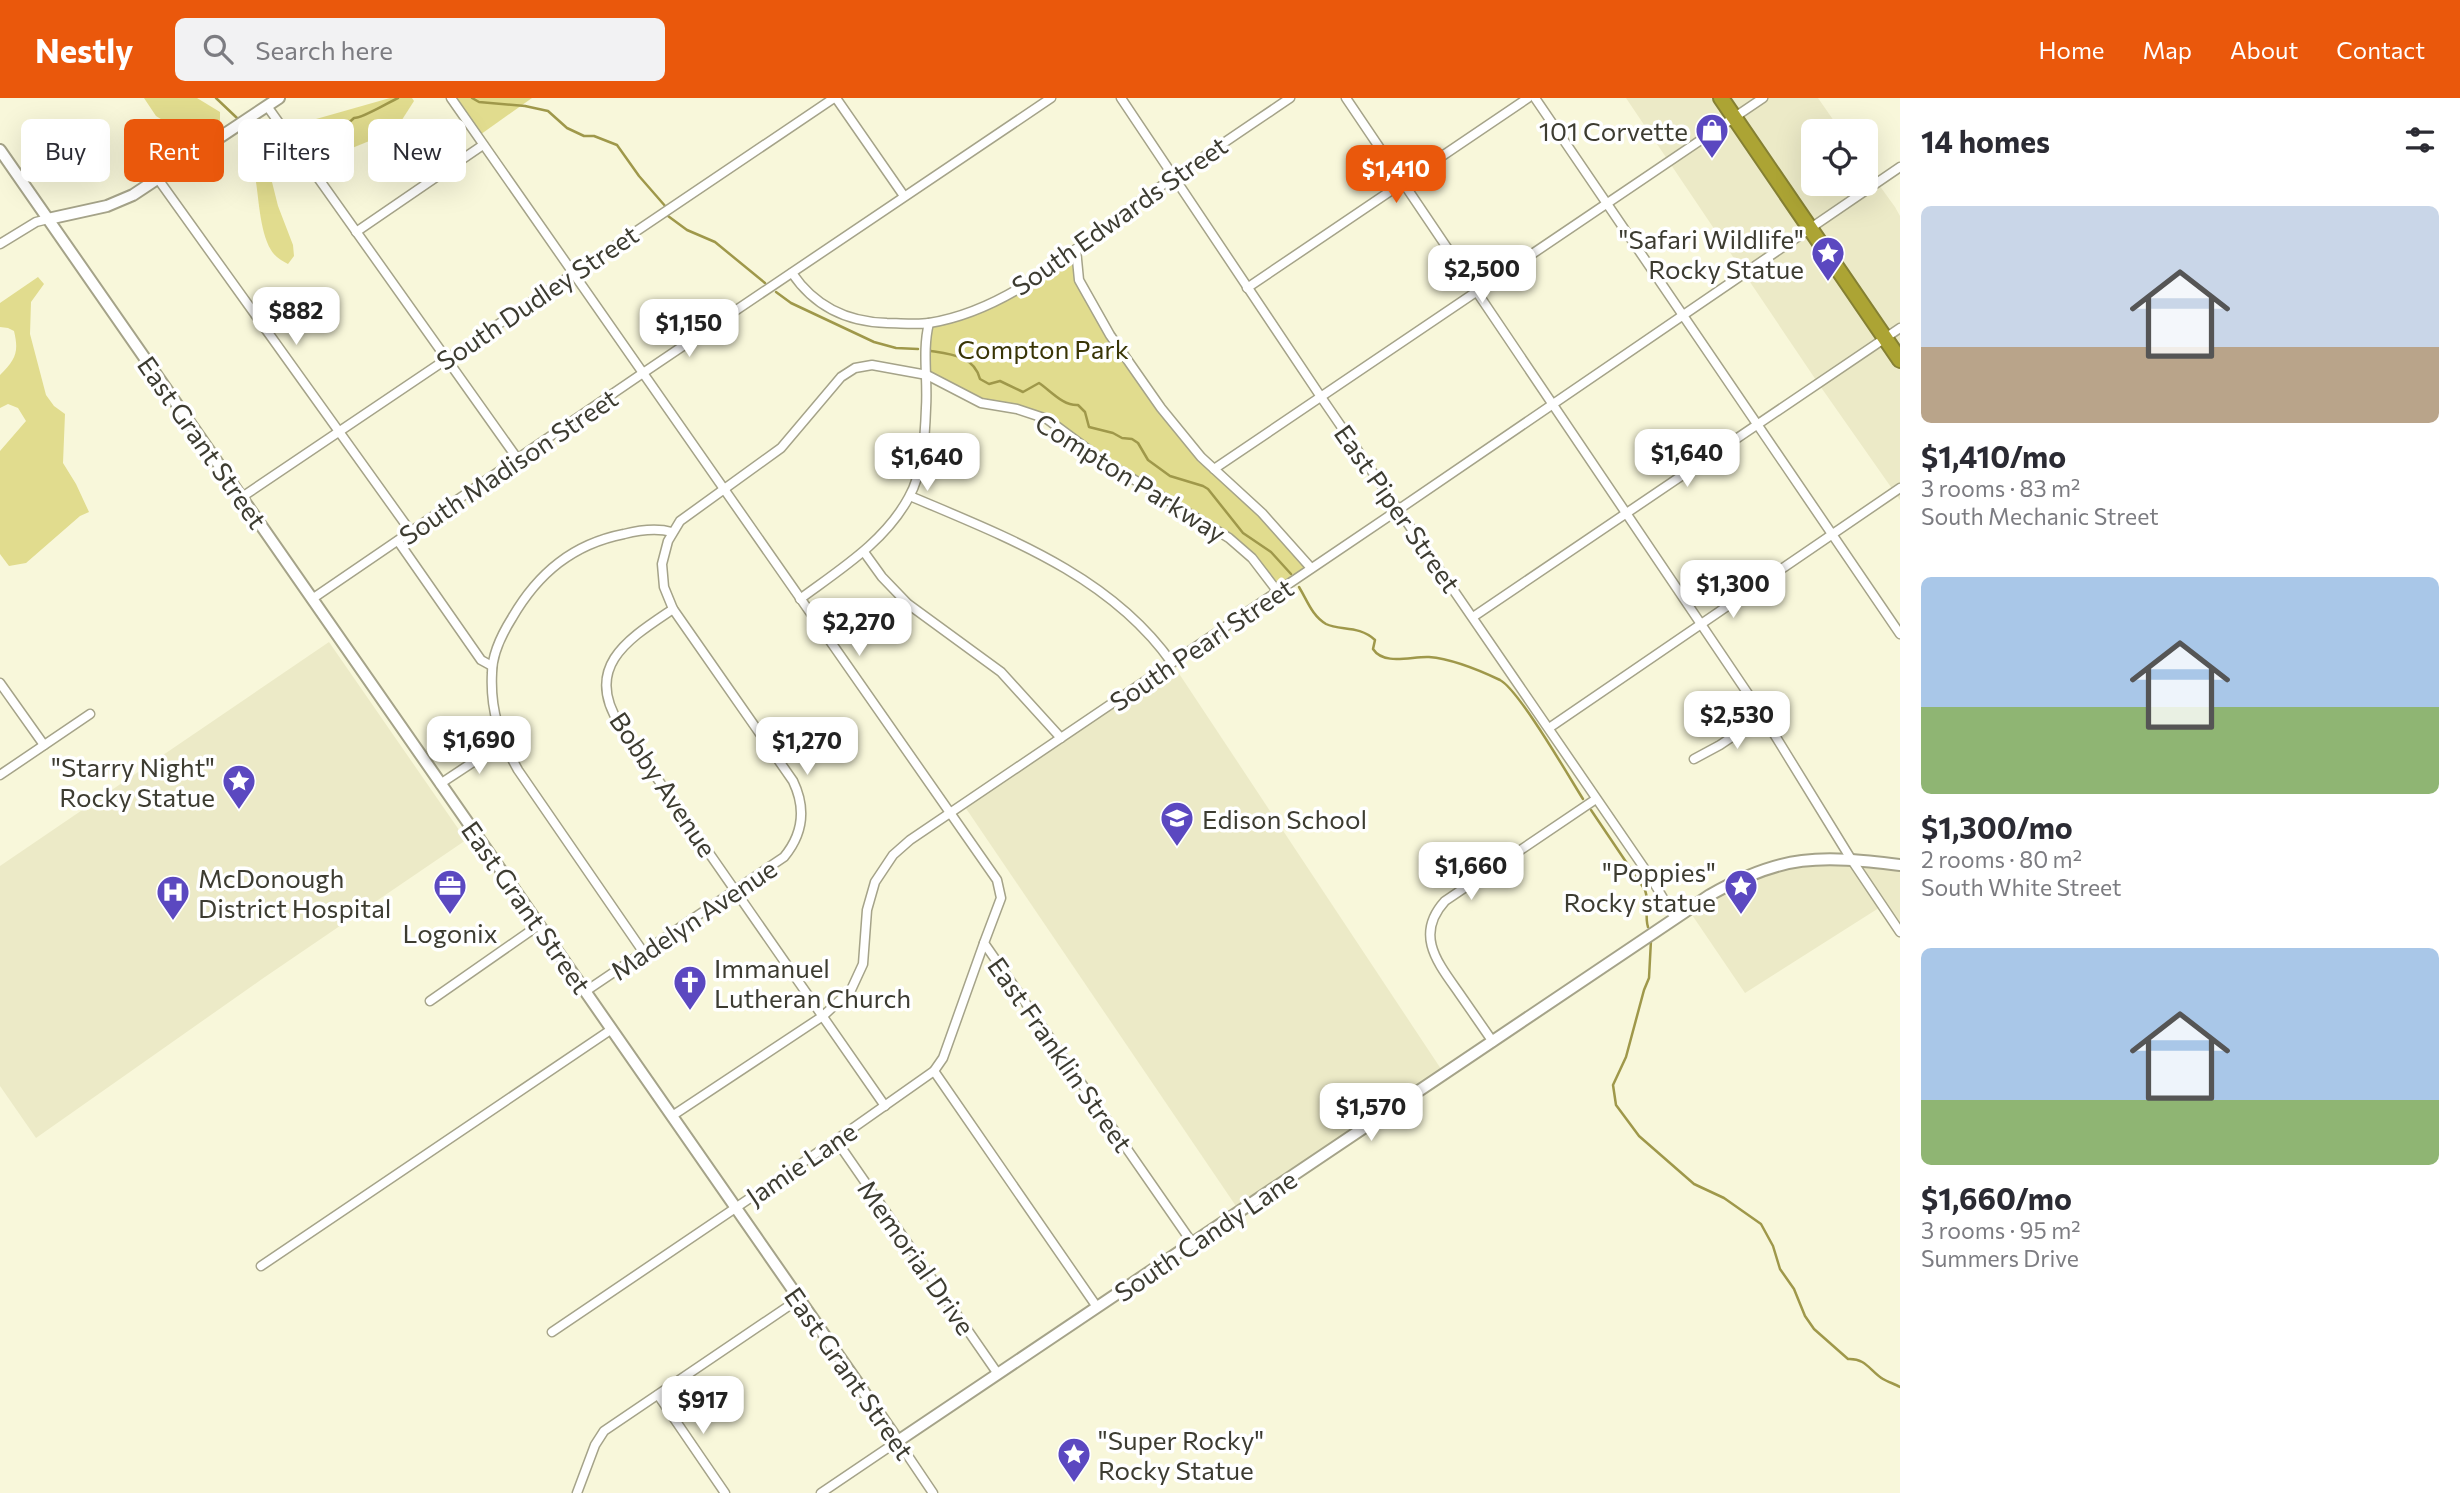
<!DOCTYPE html>
<meta charset="utf-8">
<style>
body{margin:0;font-family:Commissioner,sans-serif;background:#f2f2f3;color:#2b2b33;height:100vh;display:flex;flex-direction:column;font-size:26px;white-space:nowrap}
*{box-sizing:border-box;margin:0}
p{font-size:23px;color:#7c7c81}
.icon{flex:none;width:38px;height:38px;fill:none;stroke:currentColor;stroke-width:2;stroke-linecap:round;stroke-linejoin:round}
.map{position:relative;flex:1;overflow:hidden}
.details{display:flex;flex-direction:column;background:#fff;width:560px}
.details>*{flex:none}
.hud{position:absolute;left:21px;top:21px;width:665px;height:63px;display:flex;gap:14px}
.buttons{position:absolute;left:1801px;top:21px;display:grid;gap:14px}
.buttons a{display:grid;place-items:center;width:77px;height:77px;border-radius:10px;background:#fff;box-shadow:0 7px 28px #0002;font-size:35px}
.price{position:absolute;translate:-50% -60px;padding:0 16px;border-radius:14px;background:#fff;color:#222;font-size:23px;line-height:46px;filter:drop-shadow(0 2px 4px #0008)}
.price::after{content:'';position:absolute;left:50%;top:42px;width:21px;height:16px;margin-left:-10px;background:inherit;clip-path:polygon(0 0,100% 0,50% 100%)}
.price.active{background:#ea580c;color:#fff}
ul{padding:0;list-style:none}
li{display:grid;align-content:center;gap:14px;height:371px;padding:0 21px}
li span{display:grid;place-items:center;height:217px;border-radius:10px;color:#555}
li>.icon{margin-inline-start:auto}
span .icon{width:126px;height:126px;fill:#fffc;stroke-width:1}
li b{font-size:30px}
h2{display:flex;justify-content:space-between;align-items:center;height:84px;padding:0 21px;font-size:30px}
.pill{padding:0 24px;border-radius:10px;background:#fff;box-shadow:0 7px 28px #0002;font-size:24px;line-height:63px}
.pill.active{background:#ea580c;color:#fff}
header{display:flex;align-items:center;gap:42px;box-sizing:border-box;height:98px;padding:0 35px;background:#ea580c;color:#fff}
header strong{font-size:33px}
nav{display:flex;gap:38px;margin-inline-start:auto;font-size:24px}
.search{width:490px;height:63px;background:#f2f2f3;display:flex;align-items:center;gap:18px;box-sizing:border-box;padding:0 24px;border-radius:10px;color:#7c7c81;font-size:26px}
main{display:flex;flex:1;min-height:0}
.map>svg:first-child{display:block}
.built{fill:#eceac7}
.green{fill:#e1dc8e}
.lines{fill:none;stroke-linecap:round;stroke-linejoin:round}
.stream{stroke:#9f984a;stroke-width:2.5}
.street-casing{stroke:#a5a389;stroke-width:11}
.secondary-casing{stroke:#a5a389;stroke-width:14}
.highway-casing{stroke:#858033;stroke-width:18}
.street{stroke:#fff;stroke-width:8}
.secondary{stroke:#fff;stroke-width:10}
.highway{stroke:#aca434;stroke-width:14}
.labels{text-anchor:middle;dominant-baseline:central;stroke-width:7;stroke-linejoin:round;paint-order:stroke}
.poi-label{font-size:26px;fill:#3d3c31;stroke:#fff;text-anchor:end}
.street-label{font-size:26px;fill:#3d3c31;stroke:#fff}
.park-label{font-size:26px;fill:#393506;stroke:#fff}
</style>
<header>
<strong>Nestly</strong>
<div class="search"><svg class="icon" aria-label="search" viewBox="0 0 24 24"><circle cx="10" cy="10" r="6"/><path d="M15 15l6 6"/></svg>Search here</div>
<nav><a>Home</a><a>Map</a><a>About</a><a>Contact</a></nav>
</header>
<main>
<div class="map">
<svg width="1900" height="1395" viewBox="0 0 1900 1395">
<rect width="100%" height="100%" fill="#f8f7da"/>
<g class="built">
<path d="M1626 0H1818L1841 33H1813V86H1866V69L1895 109 1900 118V402L1818 285Z"/>
<path d="M329 544 466 742 262 881 36 1040 0 988V768Z"/>
<path d="M1172 565 1445 977 1240 1114 963 706Z"/>
<path d="M1794 763 1900 767V834L1882 808 1745 895 1688 811 1710 797Z"/>
</g>
<g class="green">
<path d="M144 0H197L220 14V24L208 27 197 39H190L156 18Z"/>
<path d="M390 0H412L414 3 398 28 384 37 330 59 309 58 300 36 302 25Z"/>
<path d="M451 0H532L477 39Z"/>
<path d="M267 25 291 64 279 70 271 80 278 108 293 147 294 158 288 166C282 163 274 158 271 152 254 122 262 74 244 45 248 34 257 29 267 25Z"/>
<path d="M1076 151 1079 182 1110 237 1189 346 1311 470 1278 494 1240 449 1102 362 1047 321 995 309 927 277 929 225 964 214 1022 187Z"/>
<path d="M38 179 44 186 31 204 30 236 46 297 54 308 65 316 63 365 76 386 89 414 80 418 26 465 9 468 0 456V353L26 323 18 310 8 306 0 310V277C16 261 19 254 14 233L8 230 0 229V205Z"/>
</g>
<g class="lines">
<g class="stream">
<path d="M216 0 237 20"/>
<path d="M472 0 479 4 525 8 548 13 567 30 584 38H594L617 47 639 78 666 109"/>
<path d="M244 31 261 39 283 41"/>
<path d="M295 42 343 30 354 20C363 20 387 5 398 0"/>
<path d="M668 118 687 132 715 144 765 185"/>
<path d="M776 194 791 205 874 244 896 250 918 251"/>
<path d="M931 253C951 256 974 258 980 281L989 286 1000 283 1023 294 1039 285C1051 293 1063 308 1078 307L1085 314 1089 329 1113 335 1122 340 1132 341 1138 345 1148 362 1170 378 1203 388 1208 391 1243 435 1271 454 1291 476"/>
<path d="M1299 489C1307 502 1312 518 1326 526 1340 533 1359 527 1375 542L1373 551C1384 568 1412 558 1429 559 1453 561 1479 572 1500 582 1519 592 1569 679 1583 701"/>
<path d="M1591 712 1645 792C1650 806 1644 817 1648 829"/>
<path d="M1651 842 1649 880 1644 892 1626 959 1613 987 1616 1007 1639 1038 1694 1086 1724 1100 1761 1126 1773 1148 1780 1171 1794 1191 1805 1218 1814 1231 1848 1261C1866 1260 1870 1273 1883 1281 1888 1284 1895 1286 1900 1289"/>
</g>
<defs>
<g id="street">
<path d="M451 0 997 782 1001 800 984 845 1193 1146"/>
<path d="M836 0 904 98"/>
<path d="M1121 0 1321 299 1651 780 1675 820"/>
<path d="M1346 0 1763 618 1851 761 1900 834"/>
<path d="M1535 0 1900 536"/>
<path d="M267 8 517 360"/>
<path d="M158 81 411 434"/>
<path d="M356 134 483 47"/>
<path d="M0 146 36 124 48 121"/>
<path d="M1076 151 1079 182 1110 237 1161 310 1201 359 1262 415 1311 470"/>
<path d="M792 175C815 209 847 224 887 225 900 225 916 227 929 225 1011 212 1076 149 1140 103 1189 68 1240 34 1290 0"/>
<path d="M1247 190 1528 0"/>
<path d="M1214 371 1763 0"/>
<path d="M910 398C1006 439 1110 477 1172 565"/>
<path d="M242 399 834 0"/>
<path d="M398 443 481 562 492 568"/>
<path d="M864 454 882 479 908 506 1001 574 1061 640"/>
<path d="M312 501 643 275 1051 0"/>
<path d="M800 501C839 472 885 444 909 399 923 374 925 339 926 310 928 281 922 253 929 225"/>
<path d="M673 511C630 540 582 568 620 627L885 1008"/>
<path d="M1473 519 1900 230"/>
<path d="M0 585 44 647"/>
<path d="M1549 630 1900 390"/>
<path d="M1694 661 1720 647 1763 618"/>
<path d="M0 677 90 616"/>
<path d="M440 686 502 645"/>
<path d="M644 855 518 672C500 640 490 613 492 575 492 556 502 536 512 520 538 475 573 446 624 436 640 432 657 430 672 434"/>
<path d="M586 893 784 759C803 736 806 710 793 683L673 511 664 489 662 466 668 443 680 423 781 350 841 279 855 270 872 267 927 277 981 305 1017 311 1047 321 1102 362 1229 440 1252 460 1278 494"/>
<path d="M430 903 539 827"/>
<path d="M1493 944C1482 928 1470 911 1459 895 1438 865 1414 837 1445 803L1596 701"/>
<path d="M934 973 1097 1209"/>
<path d="M672 1018 823 918 851 892 863 866 867 812 875 784 893 757 910 742C1242 520 1570 294 1900 69"/>
<path d="M836 1042 998 1276"/>
<path d="M261 1168 612 931"/>
<path d="M552 1234 836 1042 934 973 943 960 984 845"/>
<path d="M658 1297 725 1395"/>
<path d="M577 1395 595 1347 604 1333 799 1201"/>
<path d="M821 1395 898 1343 933 1395"/>
</g>
<g id="secondary">
<path d="M0 52 898 1343 1710 797C1782 756 1820 757 1900 767"/>
<path d="M48 121 107 108 133 97 279 0"/>
</g>
<path id="highway" d="M1721 0 1900 262"/>
</defs>
<use href="#street" class="street-casing"/>
<use href="#secondary" class="secondary-casing"/>
<use href="#highway" class="highway-casing"/>
<use href="#street" class="street"/>
<use href="#secondary" class="secondary"/>
<use href="#highway" class="highway"/>
</g>
<defs>
<symbol id="shop-pin" viewBox="-11 -11 22 30"><path d="M0 17L-7.5 6A9.5 9.5 0 1 1 7.5 6Z" fill="#5b48c0" stroke="#fff"/><path d="M-5-2.5h2.3a2.7 3.5 0 0 1 5.4 0H5L5.5 6h-11ZM-1.5-2.5h3a1.5 2.3 0 0 0-3 0Z" fill="#fff"/></symbol>
<symbol id="sight-pin" viewBox="-11 -11 22 30"><path d="M0 17L-7.5 6A9.5 9.5 0 1 1 7.5 6Z" fill="#5b48c0" stroke="#fff"/><path d="M0-6L1.8-2.2L6-1.7L2.9 1.2L3.7 5.4L0 3.3L-3.7 5.4L-2.9 1.2L-6-1.7L-1.8-2.2Z" fill="#fff"/></symbol>
<symbol id="school-pin" viewBox="-11 -11 22 30"><path d="M0 17L-7.5 6A9.5 9.5 0 1 1 7.5 6Z" fill="#5b48c0" stroke="#fff"/><path d="M0-5L7-2L0 1L-7-2ZM-4 1L0 2.5L4 1V4Q0 6-4 4Z" fill="#fff"/></symbol>
<symbol id="office-pin" viewBox="-11 -11 22 30"><path d="M0 17L-7.5 6A9.5 9.5 0 1 1 7.5 6Z" fill="#5b48c0" stroke="#fff"/><path d="M-6-3h4V-5.5h4V-3h4V5H-6ZM-1-4.5V-3h2v-1.5ZM-6 0V1H6V0Z" fill="#fff"/></symbol>
<symbol id="hospital-pin" viewBox="-11 -11 22 30"><path d="M0 17L-7.5 6A9.5 9.5 0 1 1 7.5 6Z" fill="#5b48c0" stroke="#fff"/><path d="M-5-5h3v3.5h4V-5h3V5h-3V1.5h-4V5h-3Z" fill="#fff"/></symbol>
<symbol id="church-pin" viewBox="-11 -11 22 30"><path d="M0 17L-7.5 6A9.5 9.5 0 1 1 7.5 6Z" fill="#5b48c0" stroke="#fff"/><path d="M-1.2-6h2.4v3.5h3.3v2.4h-3.3V6h-2.4V-.1h-3.3v-2.4h3.3Z" fill="#fff"/></symbol>
</defs>
<g fill-rule="evenodd">
<use href="#shop-pin" x="1693" y="13" width="38" height="52"/>
<use href="#sight-pin" x="1809" y="136" width="38" height="52"/>
<use href="#sight-pin" x="220" y="664" width="38" height="52"/>
<use href="#school-pin" x="1158" y="701" width="38" height="52"/>
<use href="#office-pin" x="431" y="769" width="38" height="52"/>
<use href="#sight-pin" x="1722" y="769" width="38" height="52"/>
<use href="#hospital-pin" x="154" y="775" width="38" height="52"/>
<use href="#church-pin" x="671" y="865" width="38" height="52"/>
<use href="#sight-pin" x="1055" y="1337" width="38" height="52"/>
</g>
<g class="labels">
<g class="poi-label">
<text x="1688" y="32">101 Corvette</text>
<text x="1804" y="140">"Safari Wildlife"<tspan x="1804" dy="30">Rocky Statue</tspan></text>
<text x="215" y="668">"Starry Night"<tspan x="215" dy="30">Rocky Statue</tspan></text>
<text x="1202" y="720" text-anchor="start">Edison School</text>
<text x="1716" y="773">"Poppies"<tspan x="1716" dy="30">Rocky statue</tspan></text>
<text x="198" y="779" text-anchor="start">McDonough<tspan x="198" dy="30">District Hospital</tspan></text>
<text x="450" y="834" text-anchor="middle">Logonix</text>
<text x="714" y="869" text-anchor="start">Immanuel<tspan x="714" dy="30">Lutheran Church</tspan></text>
<text x="1098" y="1341" text-anchor="start">"Super Rocky"<tspan x="1098" dy="30">Rocky Statue</tspan></text>
</g>
<g class="street-label">
<text transform="translate(1119 117) rotate(-35)">South Edwards Street</text>
<text transform="translate(537 199) rotate(-34)">South Dudley Street</text>
<text transform="translate(203 344) rotate(55)">East Grant Street</text>
<text transform="translate(508 368) rotate(-34)">South Madison Street</text>
<text transform="translate(1131 379) rotate(32)">Compton Parkway</text>
<text transform="translate(1398 410) rotate(55)">East Piper Street</text>
<text transform="translate(1201 546) rotate(-34)">South Pearl Street</text>
<text transform="translate(664 686) rotate(56)">Bobby Avenue</text>
<text transform="translate(527 809) rotate(55)">East Grant Street</text>
<text transform="translate(693 821) rotate(-34)">Madelyn Avenue</text>
<text transform="translate(1061 956) rotate(55)">East Franklin Street</text>
<text transform="translate(801 1065) rotate(-34)">Jamie Lane</text>
<text transform="translate(1205 1137) rotate(-34)">South Candy Lane</text>
<text transform="translate(917 1159) rotate(55)">Memorial Drive</text>
<text transform="translate(850 1275) rotate(55)">East Grant Street</text>
</g>
<g class="park-label">
<text x="1043" y="250">Compton Park</text>
</g>
</g>
</svg>
<div class="buttons">
<a><svg class="icon" aria-label="locate" viewBox="0 0 24 24"><circle cx="12" cy="12" r="6"/><path d="M12 2v4M12 18v4M2 12h4M18 12h4"/></svg></a>
</div>
<b class="price active" style="left:1396px;top:107px">$1,410</b>
<b class="price" style="left:1482px;top:207px">$2,500</b>
<b class="price" style="left:296px;top:249px">$882</b>
<b class="price" style="left:689px;top:261px">$1,150</b>
<b class="price" style="left:1687px;top:391px">$1,640</b>
<b class="price" style="left:927px;top:395px">$1,640</b>
<b class="price" style="left:1733px;top:522px">$1,300</b>
<b class="price" style="left:859px;top:560px">$2,270</b>
<b class="price" style="left:1737px;top:653px">$2,530</b>
<b class="price" style="left:479px;top:678px">$1,690</b>
<b class="price" style="left:807px;top:679px">$1,270</b>
<b class="price" style="left:1471px;top:804px">$1,660</b>
<b class="price" style="left:1371px;top:1045px">$1,570</b>
<b class="price" style="left:703px;top:1338px">$917</b>
<div class="hud">
<a class="pill">Buy</a>
<a class="pill active">Rent</a>
<a class="pill">Filters</a>
<a class="pill">New</a>
</div>
</div>
<section class="details">
<h2>14 homes<svg class="icon" aria-label="filters" viewBox="0 0 24 24"><path d="M4 7h16M4 17h16"/><circle cx="9" cy="7" r="2"/><circle cx="15" cy="17" r="2"/></svg></h2>
<ul>
<li><span style="background:linear-gradient(#c9d6e8 65%,#b9a48a 0)"><svg class="icon" aria-label="home" viewBox="0 0 24 24"><path d="M3 11l9-7 9 7M6 9v11h12V9"/></svg></span><div><b>$1,410/mo</b><p>3 rooms · 83 m²</p><p>South Mechanic Street</p></div></li>
<li><span style="background:linear-gradient(#a9c7e8 60%,#8fb573 0)"><svg class="icon" aria-label="home" viewBox="0 0 24 24"><path d="M3 11l9-7 9 7M6 9v11h12V9"/></svg></span><div><b>$1,300/mo</b><p>2 rooms · 80 m²</p><p>South White Street</p></div></li>
<li><span style="background:linear-gradient(#a9c7e8 70%,#8fb573 0)"><svg class="icon" aria-label="home" viewBox="0 0 24 24"><path d="M3 11l9-7 9 7M6 9v11h12V9"/></svg></span><div><b>$1,660/mo</b><p>3 rooms · 95 m²</p><p>Summers Drive</p></div></li>
</ul>
</section>
</main>
